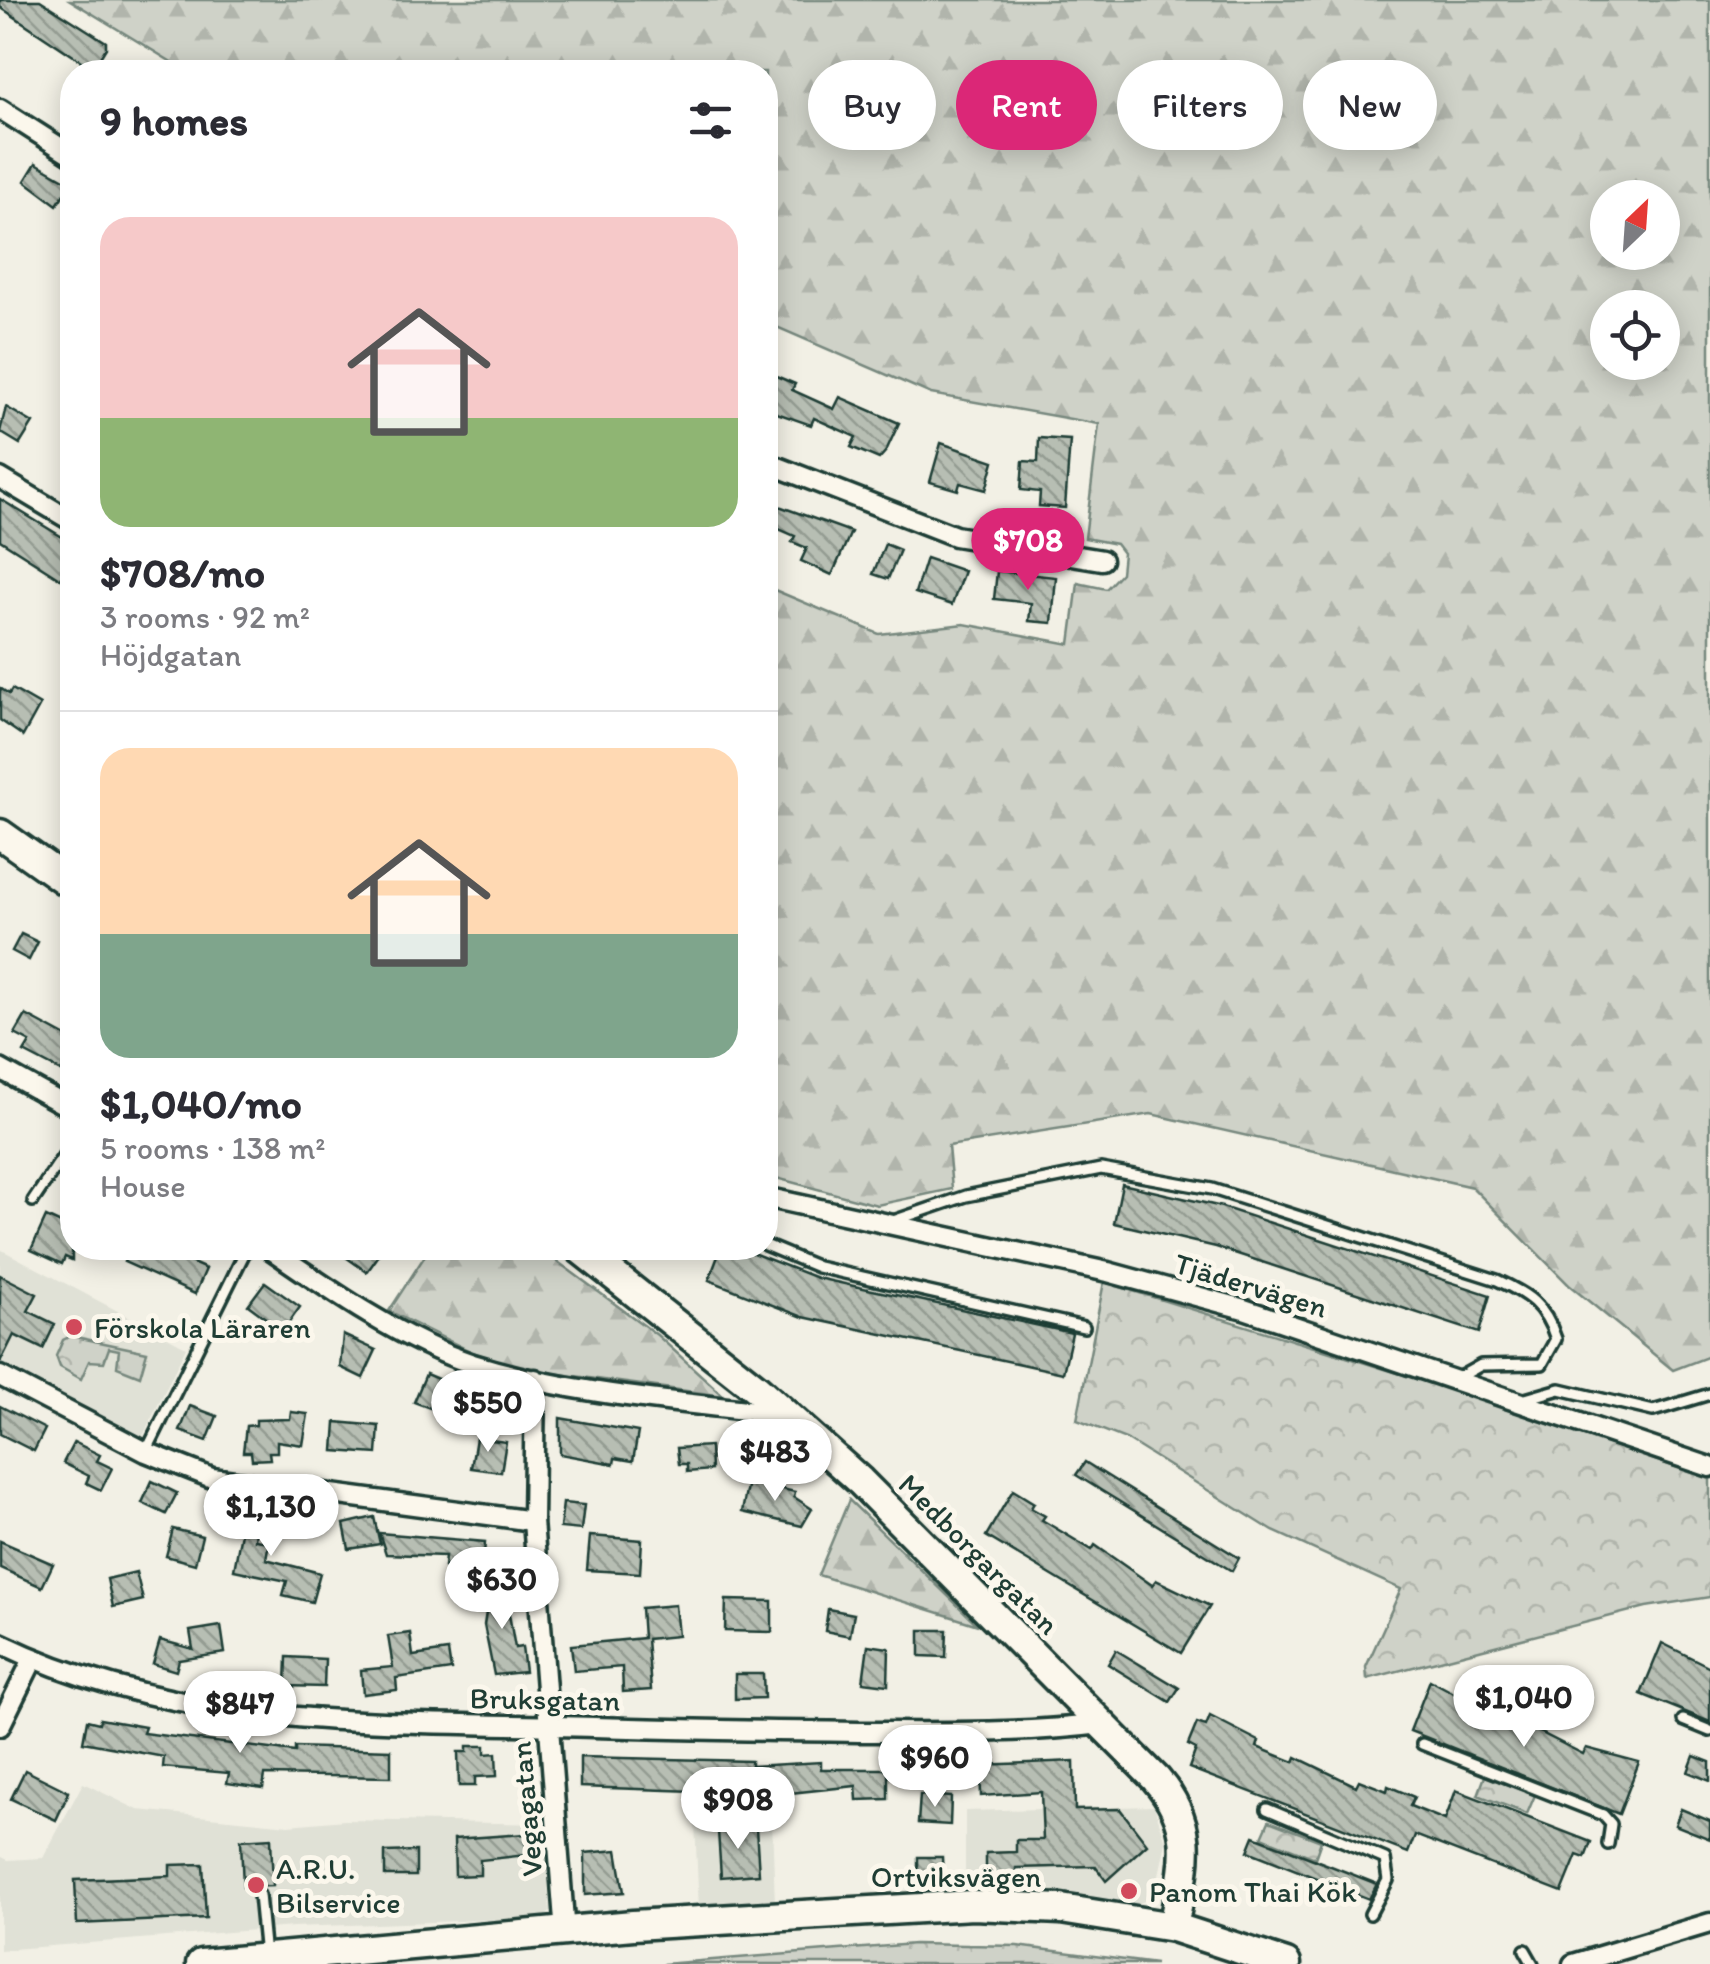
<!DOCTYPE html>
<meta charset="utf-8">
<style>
body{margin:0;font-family:Itim,sans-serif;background:#f2f2f3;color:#2b2b33;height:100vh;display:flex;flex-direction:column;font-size:38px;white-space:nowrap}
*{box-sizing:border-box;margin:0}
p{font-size:32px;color:#7c7c81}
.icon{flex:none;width:55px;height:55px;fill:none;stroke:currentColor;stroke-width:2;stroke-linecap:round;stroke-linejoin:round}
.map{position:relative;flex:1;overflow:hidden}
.details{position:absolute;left:60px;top:60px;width:718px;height:1200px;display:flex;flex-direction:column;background:#fff;border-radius:40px;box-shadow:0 5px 25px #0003}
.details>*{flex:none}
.banner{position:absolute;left:808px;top:60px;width:752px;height:90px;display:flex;gap:20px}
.needle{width:65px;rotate:25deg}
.fabs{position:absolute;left:1590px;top:180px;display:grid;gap:20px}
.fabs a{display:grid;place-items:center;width:90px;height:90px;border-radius:50%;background:#fff;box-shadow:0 5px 25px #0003;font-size:50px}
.price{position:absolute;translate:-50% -85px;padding:0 22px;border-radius:35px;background:#fff;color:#222;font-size:32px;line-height:65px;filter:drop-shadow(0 2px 5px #0008)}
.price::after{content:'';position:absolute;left:50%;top:60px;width:30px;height:22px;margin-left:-15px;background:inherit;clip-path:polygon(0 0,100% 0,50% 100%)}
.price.current{background:#db2777;color:#fff}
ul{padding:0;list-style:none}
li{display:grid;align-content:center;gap:20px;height:530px;padding:0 40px}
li+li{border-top:2px solid #e1e1e2}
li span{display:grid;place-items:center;height:310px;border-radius:30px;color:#555}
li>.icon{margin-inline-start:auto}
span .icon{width:180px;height:180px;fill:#fffc;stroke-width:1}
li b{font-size:42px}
h2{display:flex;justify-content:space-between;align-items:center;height:120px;padding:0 40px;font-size:42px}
.pill{padding:0 35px;border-radius:45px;background:#fff;box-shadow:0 5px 25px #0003;font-size:35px;line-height:90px}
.pill.current{background:#db2777;color:#fff}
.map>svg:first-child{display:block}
.built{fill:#e0e1d6}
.forest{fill:url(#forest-firs);stroke:#77887e;stroke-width:2.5;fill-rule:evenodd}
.park{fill:url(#park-crowns);stroke:#77887e;stroke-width:2.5}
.building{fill:url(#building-back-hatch);stroke:#1f3d34;stroke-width:2.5}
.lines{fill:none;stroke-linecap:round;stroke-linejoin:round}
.lane-casing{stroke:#1f3d34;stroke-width:16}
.street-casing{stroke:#1f3d34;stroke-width:25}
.secondary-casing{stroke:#1f3d34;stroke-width:35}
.lane{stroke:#fbf7ec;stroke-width:9}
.street{stroke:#fbf7ec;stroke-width:18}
.secondary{stroke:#fbf7ec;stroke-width:28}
.poi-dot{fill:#d1495b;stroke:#fbf7ec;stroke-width:4}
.labels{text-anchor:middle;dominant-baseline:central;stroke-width:10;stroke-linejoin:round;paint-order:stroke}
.street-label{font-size:30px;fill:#1f3d34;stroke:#fbf7ec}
.poi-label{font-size:30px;fill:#1f3d34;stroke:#fbf7ec;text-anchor:start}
</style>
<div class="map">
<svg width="1710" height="1964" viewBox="0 0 1710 1964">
<defs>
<pattern id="forest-firs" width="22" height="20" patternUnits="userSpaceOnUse" patternTransform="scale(2.5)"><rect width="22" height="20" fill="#cfd2c8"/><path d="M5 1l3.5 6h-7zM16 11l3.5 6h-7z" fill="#b1b5ac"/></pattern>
<pattern id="park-crowns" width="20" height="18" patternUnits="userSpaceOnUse" patternTransform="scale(2.5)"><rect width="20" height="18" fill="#cfd2c8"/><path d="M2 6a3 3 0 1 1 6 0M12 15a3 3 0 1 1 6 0" fill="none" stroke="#b1b5ac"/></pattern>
<pattern id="building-back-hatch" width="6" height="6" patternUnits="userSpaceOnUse" patternTransform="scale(2.5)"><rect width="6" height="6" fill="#b7beb3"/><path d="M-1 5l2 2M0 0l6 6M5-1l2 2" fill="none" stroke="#949c92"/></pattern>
</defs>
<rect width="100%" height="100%" fill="#f2f0e5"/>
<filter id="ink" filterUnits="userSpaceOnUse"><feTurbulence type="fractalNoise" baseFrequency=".01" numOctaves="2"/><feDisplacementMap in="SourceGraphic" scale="20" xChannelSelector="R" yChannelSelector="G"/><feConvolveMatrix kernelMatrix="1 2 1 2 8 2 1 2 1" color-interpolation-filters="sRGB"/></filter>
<g filter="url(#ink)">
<g class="built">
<path d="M0 1249 186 1347 142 1438 0 1363Z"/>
<path d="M83 1783 138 1810 289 1825 345 1820 544 1824 550 1912 544 1918 293 1927 0 1950V1856L8 1860 43 1858Z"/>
<path d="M1154 1806 1166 1842 1155 1894 1129 1910 965 1896V1811Z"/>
<path d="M772 1822 775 1904 699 1909 695 1824Z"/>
</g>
<g class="forest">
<path d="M70 0H1710V1356L1673 1370 1569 1285 1472 1187 1151 1114 948 1146 952 1189 877 1205 765 1175V586L879 634 964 624 1070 644 1078 583 1106 589 1121 573 1123 553 1116 544 1085 538 1099 424 931 394 765 322V72H188ZM1608 198H1662V252H1608ZM1608 308H1662V362H1608Z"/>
<path d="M430 1248H539L657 1335 724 1396 522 1369 472 1352 389 1311Z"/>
<path d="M849 1500 978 1625 818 1575Z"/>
</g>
<g class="park">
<path d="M1104 1282 1446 1388 1710 1479V1597L1646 1607 1367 1679 1366 1667 1401 1589 1273 1531 1126 1439 1077 1420Z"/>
<path d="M71 1336 147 1352 140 1376 117 1367 119 1350 109 1348 104 1362 89 1361 81 1379 60 1367 56 1356 63 1340Z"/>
<path d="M1485 1776 1535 1795 1527 1814 1478 1795Z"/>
<path d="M1269 1821 1321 1841 1315 1858 1262 1837Z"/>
<path d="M914 1944 1017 1946 1156 1964H663Z"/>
</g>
<g class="building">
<path d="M0 0H40L106 42V48L93 69 0 7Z"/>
<path d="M36 163 71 183 57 205 25 181Z"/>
<path d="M769 373 795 384 792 390 834 409 840 397 899 423 886 451 879 459 851 447 856 437 814 418 811 425 765 409Z"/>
<path d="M6 407 33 423 20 444 0 432Z"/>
<path d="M1039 438 1070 440 1065 508 1039 506 1040 492 1021 490 1023 461 1038 462Z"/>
<path d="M941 443 994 461 986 490 960 483 958 490 930 482Z"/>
<path d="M0 499 72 543V586L0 540Z"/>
<path d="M765 501 851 532 832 575 801 561 807 548 792 542 795 536 765 523Z"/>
<path d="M885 544 900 550 888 579 873 574Z"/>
<path d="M926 558 964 571 952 605 915 593Z"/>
<path d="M997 571 1056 577 1052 623 1029 621 1031 603 994 599Z"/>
<path d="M0 688 9 694 12 689 40 705 23 736 0 720Z"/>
<path d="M21 934 38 942 29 960 12 951Z"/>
<path d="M26 1015 72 1040V1077L24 1052 30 1042 15 1034Z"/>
<path d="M1122 1184 1222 1207 1490 1295 1479 1333 1216 1247 1114 1223Z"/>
<path d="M46 1217 72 1229V1260L65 1257 62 1264 31 1250Z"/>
<path d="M131 1248 164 1261 168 1252 206 1269 195 1294 124 1262Z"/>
<path d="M333 1248H384L367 1272Z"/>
<path d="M721 1248H740L817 1278 1072 1333 1063 1373 803 1317 709 1280Z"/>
<path d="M0 1275 37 1294 28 1311 55 1324 43 1349 14 1335 0 1363Z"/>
<path d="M265 1282 300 1307 283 1331 248 1305Z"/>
<path d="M343 1335 376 1350 363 1378 340 1367Z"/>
<path d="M426 1374 454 1386 443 1413 414 1402Z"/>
<path d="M0 1406 45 1429 34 1451 0 1434Z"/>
<path d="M190 1406 217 1416 207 1441 180 1431Z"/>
<path d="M291 1412 308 1414 303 1445 277 1441V1452H269L270 1459 252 1460 251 1452H243L246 1426 256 1425V1420L290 1419Z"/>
<path d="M560 1418 638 1432 633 1461 615 1458 614 1464 560 1454Z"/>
<path d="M336 1422 379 1426 377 1454 334 1451Z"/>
<path d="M476 1438 506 1442 501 1472 471 1468Z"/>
<path d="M74 1442 100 1455 97 1461 112 1468 101 1490 86 1483 89 1476 63 1463Z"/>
<path d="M710 1446 711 1470 687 1472V1464H679L677 1448Z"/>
<path d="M1085 1462 1239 1558 1232 1571 1076 1475Z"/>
<path d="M152 1481 177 1493 166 1514 142 1503Z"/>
<path d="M748 1481 795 1492 794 1497 812 1509 802 1526 742 1512Z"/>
<path d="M1013 1490 1034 1503 1031 1508 1045 1516 1042 1520 1092 1550 1095 1545 1152 1585 1156 1580 1210 1606 1181 1653 986 1536Z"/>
<path d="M248 1495 260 1497 255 1540 269 1542 266 1559 320 1573 312 1602 283 1595 287 1581 234 1570Z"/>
<path d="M563 1503 584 1505 581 1530 560 1528Z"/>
<path d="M374 1517 380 1544 349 1549 344 1524Z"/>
<path d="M173 1529 202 1536 195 1564 166 1556Z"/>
<path d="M379 1533 485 1542 483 1570 444 1567 445 1556 386 1554Z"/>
<path d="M590 1536 642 1540 640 1573 587 1570Z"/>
<path d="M0 1541 53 1564 42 1587 0 1568Z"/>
<path d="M136 1572 143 1600 113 1607 107 1579Z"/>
<path d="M491 1581 513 1584 509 1614 515 1648 522 1647 525 1672 494 1675 484 1625Z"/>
<path d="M726 1600 772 1601V1632L725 1631Z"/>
<path d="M675 1605 678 1636 647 1639 651 1690 623 1692 622 1667 574 1671 571 1645 643 1638 641 1608Z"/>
<path d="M828 1609 854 1614 850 1636 825 1631Z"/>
<path d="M221 1626 225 1653 179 1660 176 1671 153 1664 160 1640 193 1649 190 1631Z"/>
<path d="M920 1630H947L946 1657 920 1656Z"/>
<path d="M410 1633 413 1656 448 1651 451 1670 396 1678 397 1690 363 1694 361 1670 393 1667 388 1636Z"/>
<path d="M1662 1643 1710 1667V1722L1641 1694Z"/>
<path d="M868 1645 889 1648 888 1685 863 1682Z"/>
<path d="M1116 1650 1179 1688 1170 1702 1108 1664Z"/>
<path d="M287 1657 325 1659 324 1687 286 1686Z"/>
<path d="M735 1674H763L764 1698 735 1699Z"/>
<path d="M1430 1680 1480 1707 1478 1712 1516 1727 1518 1721 1583 1754 1586 1748 1639 1762 1619 1814 1410 1731Z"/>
<path d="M1210 1716 1259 1741 1257 1747 1294 1762 1296 1757 1356 1786 1359 1780 1387 1791 1388 1786 1414 1797 1410 1806 1445 1820 1456 1790 1591 1842 1585 1858 1577 1855 1562 1892 1415 1835 1408 1853 1189 1768 1196 1749 1188 1745 1197 1723 1206 1726Z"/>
<path d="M100 1719 145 1727 143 1733 295 1752V1747L391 1750V1777L265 1775 263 1788 227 1783 229 1773 163 1767 164 1757 83 1742 87 1720 99 1723Z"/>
<path d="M467 1746H485V1754L496 1753 497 1776 475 1777V1786H459L458 1752H467Z"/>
<path d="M1694 1756 1710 1762V1781L1688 1772Z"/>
<path d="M580 1757 751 1761V1766L821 1762V1769H888V1799L857 1800 856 1786 781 1794 580 1787Z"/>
<path d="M1074 1761 1075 1810 1120 1809 1147 1844 1106 1881 1095 1866 1016 1868V1877L986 1878V1853L1016 1852V1840H1043L1041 1792 981 1796 980 1765Z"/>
<path d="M25 1770 69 1792 56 1820 11 1799Z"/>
<path d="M920 1795 951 1797 950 1825 918 1823Z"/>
<path d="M1681 1809 1710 1821V1839L1675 1825Z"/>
<path d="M756 1828 759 1874 721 1877 718 1831Z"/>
<path d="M525 1834 527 1855 480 1860V1875L455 1876 454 1839Z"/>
<path d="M1254 1836 1377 1884 1369 1899 1248 1851Z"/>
<path d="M271 1838 273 1886 243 1887 241 1840Z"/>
<path d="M617 1850 624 1892 585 1895V1853Z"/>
<path d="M416 1851V1876H385V1852Z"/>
<path d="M918 1857H942L943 1879 918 1880Z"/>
<path d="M203 1864 206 1918 77 1924 75 1880 170 1876V1865Z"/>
</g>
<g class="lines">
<defs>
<g id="lane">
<path d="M33 1201 72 1143"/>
<path d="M893 1221 966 1196 1101 1169 1212 1189 1497 1280C1528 1294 1545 1305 1556 1339L1542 1364 1481 1365 1456 1379"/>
<path d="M765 1245 818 1267 1084 1327"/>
<path d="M1522 1400 1560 1389 1653 1411 1710 1394"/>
<path d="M146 1452 247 1248"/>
<path d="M1683 1720 1710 1731"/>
<path d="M1422 1744 1603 1815 1611 1824 1608 1844"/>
<path d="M1267 1809 1385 1859 1388 1880 1370 1914"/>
<path d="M259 1895 265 1956"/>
<path d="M1525 1950 1533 1964"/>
</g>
<g id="street">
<path d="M0 109 72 155"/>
<path d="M765 462 955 536 1102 560"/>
<path d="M0 478 72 521"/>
<path d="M0 1069 72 1109"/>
<path d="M765 1197 1108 1272 1244 1309 1710 1467"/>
<path d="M269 1248C328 1289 404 1342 473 1364 572 1395 680 1402 782 1414"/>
<path d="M0 1376 146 1452 212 1478 533 1521"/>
<path d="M535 1379 533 1521 565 1934"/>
<path d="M0 1643C188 1734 391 1720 594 1727 682 1730 770 1731 859 1732 939 1732 1021 1734 1101 1724"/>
<path d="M0 1726 33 1659"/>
<path d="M1573 1964 1710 1923"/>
</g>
<g id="secondary">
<path d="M0 834 72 885"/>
<path d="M579 1248 756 1388 860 1481 1156 1779C1199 1829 1184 1867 1173 1927"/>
<path d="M201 1964 633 1925 973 1905 1061 1909 1173 1927 1286 1964"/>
</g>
</defs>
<use href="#lane" class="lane-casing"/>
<use href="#street" class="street-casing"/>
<use href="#secondary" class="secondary-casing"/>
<use href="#lane" class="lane"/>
<use href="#street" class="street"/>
<use href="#secondary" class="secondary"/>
</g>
</g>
<g class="poi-dot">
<circle cx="74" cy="1327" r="10"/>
<circle cx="256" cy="1885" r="10"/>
<circle cx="1129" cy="1891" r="10"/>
</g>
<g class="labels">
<g class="street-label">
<text transform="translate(1251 1285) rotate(17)">Tjädervägen</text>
<text transform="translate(979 1554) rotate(45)">Medborgargatan</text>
<text transform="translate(545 1699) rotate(1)">Bruksgatan</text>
<text transform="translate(526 1809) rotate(-95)">Vegagatan</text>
<text x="956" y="1876">Ortviksvägen</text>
</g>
<g class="poi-label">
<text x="94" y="1327">Förskola Läraren</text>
<text x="276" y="1868">A.R.U.<tspan x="276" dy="34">Bilservice</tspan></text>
<text x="1149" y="1891">Panom Thai Kök</text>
</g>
</g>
</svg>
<div class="fabs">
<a><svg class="needle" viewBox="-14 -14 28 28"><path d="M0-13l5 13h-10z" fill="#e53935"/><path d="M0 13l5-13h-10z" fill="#7c7c81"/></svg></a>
<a><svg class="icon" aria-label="locate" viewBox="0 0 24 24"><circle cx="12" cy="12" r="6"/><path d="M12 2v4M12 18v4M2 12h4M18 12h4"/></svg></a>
</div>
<b class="price current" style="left:1028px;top:593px">$708</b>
<b class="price" style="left:488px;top:1455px">$550</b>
<b class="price" style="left:775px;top:1504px">$483</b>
<b class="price" style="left:271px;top:1559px">$1,130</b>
<b class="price" style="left:502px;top:1632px">$630</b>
<b class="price" style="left:1524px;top:1750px">$1,040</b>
<b class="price" style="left:240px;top:1756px">$847</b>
<b class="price" style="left:935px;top:1810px">$960</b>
<b class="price" style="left:738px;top:1852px">$908</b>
<div class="banner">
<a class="pill">Buy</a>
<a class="pill current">Rent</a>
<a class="pill">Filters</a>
<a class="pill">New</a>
</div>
<section class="details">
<h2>9 homes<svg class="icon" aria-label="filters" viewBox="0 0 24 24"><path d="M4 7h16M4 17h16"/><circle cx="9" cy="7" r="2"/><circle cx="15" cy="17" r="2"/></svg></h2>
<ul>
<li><span style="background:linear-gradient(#f6c9c9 65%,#8fb573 0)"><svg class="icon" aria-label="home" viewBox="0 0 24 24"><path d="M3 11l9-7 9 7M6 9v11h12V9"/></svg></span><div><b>$708/mo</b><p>3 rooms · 92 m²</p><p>Höjdgatan</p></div></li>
<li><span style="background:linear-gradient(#ffd9b3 60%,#7fa58c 0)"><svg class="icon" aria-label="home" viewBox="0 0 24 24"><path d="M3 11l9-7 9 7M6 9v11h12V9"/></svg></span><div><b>$1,040/mo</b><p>5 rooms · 138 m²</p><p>House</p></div></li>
</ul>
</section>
</div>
